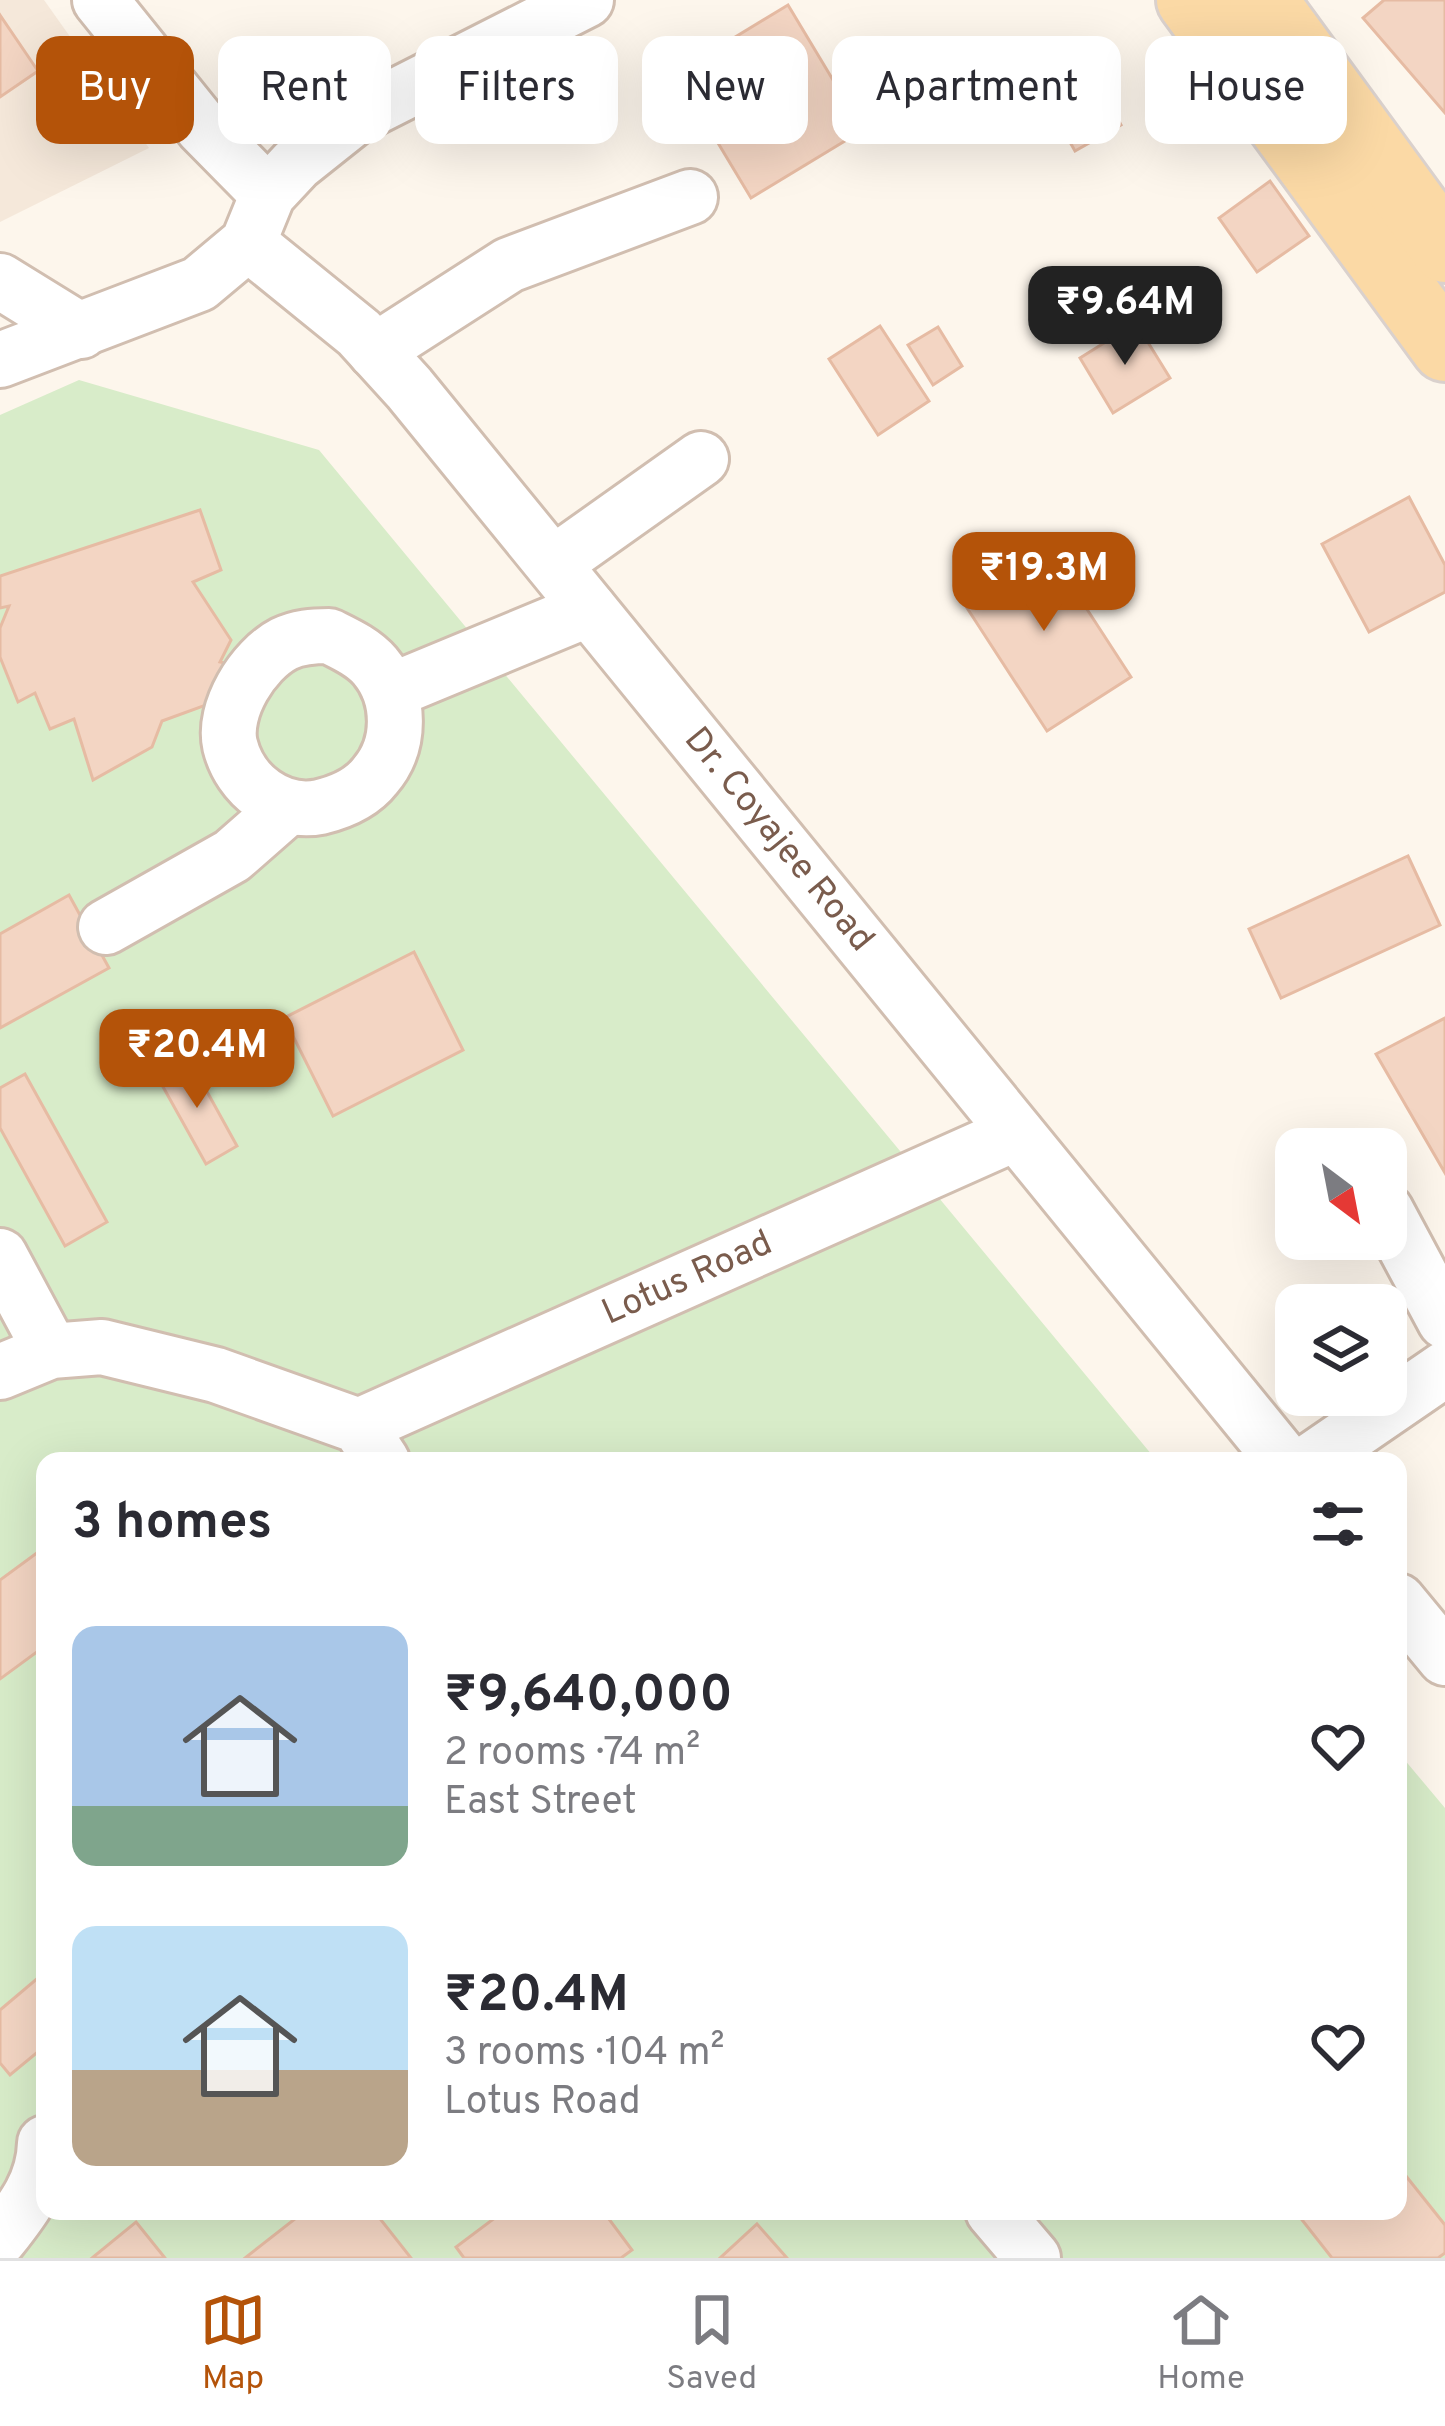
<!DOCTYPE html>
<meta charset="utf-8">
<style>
body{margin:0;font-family:Overpass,sans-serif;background:#f7f7f7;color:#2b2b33;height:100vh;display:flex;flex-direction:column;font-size:45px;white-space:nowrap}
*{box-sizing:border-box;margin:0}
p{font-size:39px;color:#7c7c81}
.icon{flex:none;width:66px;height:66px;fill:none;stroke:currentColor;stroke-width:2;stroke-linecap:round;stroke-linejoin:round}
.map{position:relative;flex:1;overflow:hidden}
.side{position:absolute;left:36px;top:1452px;width:1371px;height:768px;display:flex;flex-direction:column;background:#fff;border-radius:24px;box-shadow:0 12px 48px #0002}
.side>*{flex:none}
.hud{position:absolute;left:36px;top:36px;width:1374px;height:108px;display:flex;gap:24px}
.needle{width:78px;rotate:148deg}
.fabs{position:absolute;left:1275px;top:1128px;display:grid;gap:24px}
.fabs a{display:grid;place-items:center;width:132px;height:132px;border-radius:24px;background:#fff;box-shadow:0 12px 48px #0002;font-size:60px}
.price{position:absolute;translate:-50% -102px;padding:0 27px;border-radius:24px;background:#b45309;color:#fff;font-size:39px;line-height:78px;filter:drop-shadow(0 3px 6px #0008)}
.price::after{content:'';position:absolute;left:50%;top:72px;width:36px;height:27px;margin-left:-18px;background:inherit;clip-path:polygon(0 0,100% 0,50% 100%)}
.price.current{background:#222;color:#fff}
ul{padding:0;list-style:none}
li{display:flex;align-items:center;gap:36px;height:300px;padding:0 36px}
li span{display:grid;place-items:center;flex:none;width:336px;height:240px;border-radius:24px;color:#555}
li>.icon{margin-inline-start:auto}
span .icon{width:144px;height:144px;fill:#fffc;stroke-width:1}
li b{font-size:51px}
h2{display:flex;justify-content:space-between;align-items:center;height:144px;padding:0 36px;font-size:51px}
.chip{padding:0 42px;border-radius:24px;background:#fff;box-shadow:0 12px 48px #0002;font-size:42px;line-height:108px}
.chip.current{background:#b45309;color:#fff}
.tab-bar{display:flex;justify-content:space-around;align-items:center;height:168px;border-top:3px solid #e1e1e2;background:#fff;font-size:33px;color:#7c7c81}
.tab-bar a{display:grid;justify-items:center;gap:6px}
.tab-bar .current{color:#b45309}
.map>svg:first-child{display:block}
.residential{fill:#f5e8da}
.green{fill:#d8ecc9}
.building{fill:#f3d5c3;stroke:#e6bba3;stroke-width:3}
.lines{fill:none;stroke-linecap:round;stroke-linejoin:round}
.minor-casing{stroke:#d1beb0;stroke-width:60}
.major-casing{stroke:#dad1cd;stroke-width:72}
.minor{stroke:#fff;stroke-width:54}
.major{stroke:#fbd9a5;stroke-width:66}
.labels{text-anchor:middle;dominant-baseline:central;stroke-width:9;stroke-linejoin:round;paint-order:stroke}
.street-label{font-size:36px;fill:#7a5c4d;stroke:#fffaf3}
</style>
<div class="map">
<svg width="1445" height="2258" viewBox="0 0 1445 2258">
<rect width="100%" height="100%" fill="#fdf6ec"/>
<path class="residential" d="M0 0H44L149 148 0 222Z"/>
<path class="green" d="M79 380 319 450 1157 1461H45V2211H1398V1752L1445 1808V2258H0V415Z"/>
<g class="building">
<path d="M1384 0H1445V113L1363 18Z"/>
<path d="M788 5 863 130 751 198 676 73Z"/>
<path d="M0 15 38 71 0 97Z"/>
<path d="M1093 74 1121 125 1075 151 1046 100Z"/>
<path d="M1270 181 1309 236 1257 272 1219 218Z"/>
<path d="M1136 323 1170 378 1113 413 1080 358Z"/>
<path d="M880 326 929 401 878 435 829 359Z"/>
<path d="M938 327 962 366 933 385 908 345Z"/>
<path d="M1409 497 1445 565V592L1369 632 1322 544Z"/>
<path d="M200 510 221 570 193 582 231 640 220 662 246 668 227 713 203 706 162 721 152 747 93 780 74 719 50 729 35 693 18 702 0 657V628L9 606 0 608V576Z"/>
<path d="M1040 537 1131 677 1047 731 956 591Z"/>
<path d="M1408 856 1440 925 1281 998 1249 929Z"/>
<path d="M69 895 109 968 0 1028V934Z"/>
<path d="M414 952 463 1050 333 1116 284 1018Z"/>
<path d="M1445 1018V1173L1376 1054Z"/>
<path d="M189 1059 237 1146 206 1164 157 1076Z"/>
<path d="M25 1074 107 1222 65 1246 0 1128V1088Z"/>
<path d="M45 1547V1646L0 1679V1580Z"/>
<path d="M45 1972V2046L10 2075 0 2063V2010Z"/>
<path d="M1398 2166 1445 2225V2253L1438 2258H1332L1295 2211H1398Z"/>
<path d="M305 2211H374L411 2258H245Z"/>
<path d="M504 2211H603L632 2250 621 2258H464L456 2247Z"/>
<path d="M136 2222 165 2258H92Z"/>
<path d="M757 2224 787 2258H720Z"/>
</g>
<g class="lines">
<defs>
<g id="minor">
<path d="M100 0 203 128 268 194"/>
<path id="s1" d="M248 243 359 333 409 388 1284 1461"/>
<path d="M0 281 81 331"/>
<path d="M375 351 509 265 690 197"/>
<path d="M0 360 199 284 248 243 268 194 296 164 355 117 586 0"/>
<path d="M553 564 701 459"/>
<path d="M329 636C345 644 363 652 375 666 401 697 402 745 375 776 361 794 341 802 320 807 279 815 240 786 230 745 222 710 253 660 284 644 298 637 313 636 329 636Z"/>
<path d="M391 691 589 609"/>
<path d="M106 927 232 856 288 807"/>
<path d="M1386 1211 1445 1321"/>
<path d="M0 1256 51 1351"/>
<path d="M0 1372 51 1351 102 1347 216 1375 359 1426 382 1461"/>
<path id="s2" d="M359 1426 1016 1133"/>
<path d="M1311 1461 1445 1369"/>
<path d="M1398 1601 1445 1658"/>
<path d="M993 2211 1033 2258"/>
<path d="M0 2238C24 2208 44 2182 45 2143"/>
</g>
<g id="major">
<path d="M1190 0 1445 348"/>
<path d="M1263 0 1445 249"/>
</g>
</defs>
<use href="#minor" class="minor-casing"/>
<use href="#major" class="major-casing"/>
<use href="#minor" class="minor"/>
<use href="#major" class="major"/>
</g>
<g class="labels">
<g class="street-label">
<text stroke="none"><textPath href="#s1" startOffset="801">Dr. Coyajee Road</textPath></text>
<text stroke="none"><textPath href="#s2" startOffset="360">Lotus Road</textPath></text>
</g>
</g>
</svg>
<div class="fabs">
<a><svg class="needle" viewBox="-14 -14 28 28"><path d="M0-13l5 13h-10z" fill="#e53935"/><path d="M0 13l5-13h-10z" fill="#7c7c81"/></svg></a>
<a><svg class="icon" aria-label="layers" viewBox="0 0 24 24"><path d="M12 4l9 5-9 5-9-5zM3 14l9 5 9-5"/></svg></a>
</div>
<b class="price current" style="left:1125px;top:368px">₹9.64M</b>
<b class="price" style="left:1044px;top:634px">₹19.3M</b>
<b class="price" style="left:197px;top:1111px">₹20.4M</b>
<div class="hud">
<a class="chip current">Buy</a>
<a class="chip">Rent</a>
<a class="chip">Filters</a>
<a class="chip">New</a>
<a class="chip">Apartment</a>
<a class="chip">House</a>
</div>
<section class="side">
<h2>3 homes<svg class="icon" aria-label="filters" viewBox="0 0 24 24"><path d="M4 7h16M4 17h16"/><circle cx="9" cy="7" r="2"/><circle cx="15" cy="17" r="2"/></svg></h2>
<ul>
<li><span style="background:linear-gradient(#a9c7e8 75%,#7fa58c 0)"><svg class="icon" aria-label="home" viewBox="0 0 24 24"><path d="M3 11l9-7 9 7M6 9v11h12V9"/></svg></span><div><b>₹9,640,000</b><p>2 rooms · 74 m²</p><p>East Street</p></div><svg class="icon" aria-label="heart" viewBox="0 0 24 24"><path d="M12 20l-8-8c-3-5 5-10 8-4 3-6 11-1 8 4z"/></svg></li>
<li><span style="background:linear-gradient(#bfe0f5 60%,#b9a48a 0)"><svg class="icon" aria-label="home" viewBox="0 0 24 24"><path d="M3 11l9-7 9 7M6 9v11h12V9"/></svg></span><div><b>₹20.4M</b><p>3 rooms · 104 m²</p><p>Lotus Road</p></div><svg class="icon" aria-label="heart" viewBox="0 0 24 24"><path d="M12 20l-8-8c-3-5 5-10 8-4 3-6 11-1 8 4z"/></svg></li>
</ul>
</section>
</div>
<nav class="tab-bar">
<a class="current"><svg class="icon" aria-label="map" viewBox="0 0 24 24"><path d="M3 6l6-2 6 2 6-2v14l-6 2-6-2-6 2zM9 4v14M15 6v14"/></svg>Map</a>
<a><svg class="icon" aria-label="saved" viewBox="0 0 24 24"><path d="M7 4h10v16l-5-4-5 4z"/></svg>Saved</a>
<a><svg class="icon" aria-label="home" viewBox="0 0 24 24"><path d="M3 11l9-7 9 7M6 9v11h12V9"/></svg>Home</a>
</nav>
